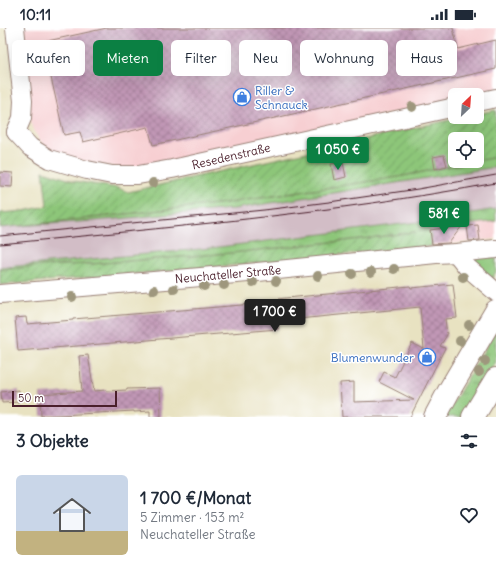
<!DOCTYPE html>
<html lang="de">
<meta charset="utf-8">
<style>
body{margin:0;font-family:Delius,sans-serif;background:#f2f2f3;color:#1f2937;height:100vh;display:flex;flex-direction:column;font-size:15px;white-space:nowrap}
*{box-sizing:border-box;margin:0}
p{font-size:13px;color:#747a83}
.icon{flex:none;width:22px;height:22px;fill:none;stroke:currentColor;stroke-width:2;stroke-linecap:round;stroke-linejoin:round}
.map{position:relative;height:389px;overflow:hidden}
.side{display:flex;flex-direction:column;background:#fff;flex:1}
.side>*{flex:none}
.hud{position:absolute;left:12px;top:12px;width:472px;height:36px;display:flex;gap:8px}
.needle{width:26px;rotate:25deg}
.controls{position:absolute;left:448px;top:60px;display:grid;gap:8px}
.controls a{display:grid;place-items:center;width:36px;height:36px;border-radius:6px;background:#fff;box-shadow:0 4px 16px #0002;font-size:20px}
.scale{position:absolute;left:12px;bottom:10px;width:105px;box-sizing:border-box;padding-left:4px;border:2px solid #4a1f2b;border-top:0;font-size:11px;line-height:14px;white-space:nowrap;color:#4a1f2b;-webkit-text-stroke:3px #fff;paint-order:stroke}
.price{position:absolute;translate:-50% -34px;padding:0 9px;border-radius:4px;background:#0b8043;color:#fff;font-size:13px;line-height:26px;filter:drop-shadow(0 1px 2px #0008)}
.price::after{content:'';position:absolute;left:50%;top:24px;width:12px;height:9px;margin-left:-6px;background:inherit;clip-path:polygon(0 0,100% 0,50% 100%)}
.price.selected{background:#222;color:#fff}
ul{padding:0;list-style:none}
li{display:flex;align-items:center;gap:12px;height:100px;padding:0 16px}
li+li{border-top:1px solid #e0e1e3}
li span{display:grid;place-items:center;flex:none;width:112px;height:80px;border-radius:6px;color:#555}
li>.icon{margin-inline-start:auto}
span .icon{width:48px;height:48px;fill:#fffc;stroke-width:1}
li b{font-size:17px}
h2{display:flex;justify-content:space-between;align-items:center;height:48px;padding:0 16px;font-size:17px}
.pill{padding:0 14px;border-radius:6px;background:#fff;box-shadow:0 4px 16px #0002;font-size:14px;line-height:36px}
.pill.selected{background:#0b8043;color:#fff}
.status{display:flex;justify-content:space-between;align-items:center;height:28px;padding:0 20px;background:#fff;direction:ltr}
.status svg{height:11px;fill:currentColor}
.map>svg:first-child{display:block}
.built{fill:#f7cfd2}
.industrial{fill:#d2bdc6}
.grass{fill:url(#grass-tufts);stroke:#6c7252}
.garden{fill:url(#garden-furrows);stroke:#6c7252}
.building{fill:url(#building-cross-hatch)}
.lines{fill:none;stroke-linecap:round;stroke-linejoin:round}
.minor-casing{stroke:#998076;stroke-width:20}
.major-casing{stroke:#998076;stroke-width:24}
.minor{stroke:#fff;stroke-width:18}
.major{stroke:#fff;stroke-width:22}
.tram{stroke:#4a1f2b;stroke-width:1}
.tree{fill:#9e977d}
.labels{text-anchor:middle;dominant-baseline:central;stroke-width:3;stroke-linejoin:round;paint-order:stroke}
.shop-label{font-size:12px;fill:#366cbe;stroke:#fff;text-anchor:start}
.street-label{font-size:12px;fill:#4a1f2b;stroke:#fff}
</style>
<div class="status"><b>10:11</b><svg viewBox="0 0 49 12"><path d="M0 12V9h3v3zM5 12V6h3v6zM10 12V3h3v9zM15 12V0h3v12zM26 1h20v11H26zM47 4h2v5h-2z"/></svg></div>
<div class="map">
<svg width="496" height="389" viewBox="0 0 496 389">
<defs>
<pattern id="grass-tufts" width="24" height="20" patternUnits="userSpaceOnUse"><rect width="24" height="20" fill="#8dc679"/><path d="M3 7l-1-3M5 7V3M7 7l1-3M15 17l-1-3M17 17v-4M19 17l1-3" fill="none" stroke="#75a063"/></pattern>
<pattern id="garden-furrows" width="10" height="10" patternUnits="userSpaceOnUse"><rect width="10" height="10" fill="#8dc679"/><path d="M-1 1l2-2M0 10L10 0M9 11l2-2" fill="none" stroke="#75a063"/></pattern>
<pattern id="building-cross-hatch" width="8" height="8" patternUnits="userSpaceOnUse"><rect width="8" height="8" fill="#c197b6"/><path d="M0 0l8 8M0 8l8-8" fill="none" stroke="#9f7b94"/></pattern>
</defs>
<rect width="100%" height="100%" fill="#fff"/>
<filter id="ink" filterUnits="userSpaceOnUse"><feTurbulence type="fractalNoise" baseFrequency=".025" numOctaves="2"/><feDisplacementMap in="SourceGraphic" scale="8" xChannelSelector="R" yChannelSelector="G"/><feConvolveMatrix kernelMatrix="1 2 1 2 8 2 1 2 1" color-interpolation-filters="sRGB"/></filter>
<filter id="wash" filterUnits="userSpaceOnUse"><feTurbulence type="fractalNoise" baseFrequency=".012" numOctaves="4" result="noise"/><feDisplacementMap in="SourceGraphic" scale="16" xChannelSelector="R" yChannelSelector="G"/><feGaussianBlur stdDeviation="0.9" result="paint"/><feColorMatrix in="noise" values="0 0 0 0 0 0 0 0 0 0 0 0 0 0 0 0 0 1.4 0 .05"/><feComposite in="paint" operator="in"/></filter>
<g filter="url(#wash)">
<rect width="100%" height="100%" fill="#e8e2c1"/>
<g class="built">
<path d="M21 0H496V62L474 67H455V71L156 138 124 141 65 130 45 119 38 110 32 99 31 95Z"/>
<path d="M496 193V211L432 218 430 202Z"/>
</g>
<path class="industrial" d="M496 139V181L418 194 211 220 0 240V200L165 187 234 181Z"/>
<g class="grass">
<path d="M496 129V139L234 181 92 193 20 198 234 174 398 149Z"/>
<path d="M496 181V193L370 210 232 225 91 236 41 238 0 242V240L16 238 211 220 418 194Z"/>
<path d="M496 228V244L491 252 473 236 476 229Z"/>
<path d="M496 302V334L462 389H445Z"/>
</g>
<g class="garden">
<path d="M496 82V129L477 133V111H455V133H475L398 149 234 174 0 200V185L23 183 47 178 43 143 74 153 118 160 128 164 463 89H477V86Z"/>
<path d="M430 202 432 218 184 242 102 248 0 257V242L41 238 91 236 232 225 370 210Z"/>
</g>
<g id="blocks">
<g class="building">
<path d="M107 0H453L458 21 496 12V41L153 117 148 99 83 114 80 104 64 107 43 14Z"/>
<path d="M444 127 447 138 435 141 433 129Z"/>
<path d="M343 134 346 149 334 152 331 136Z"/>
<path d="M0 144 13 145 12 159 0 158Z"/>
<path d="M478 197 480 212 469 213 467 198Z"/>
<path d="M462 198 449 215 432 216 430 202Z"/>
<path d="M453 256 457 290 445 291 447 307 440 318 445 320 410 389H342L340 355 354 354V374L414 372 379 354 384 344 395 349 412 315 424 321 420 279 278 293V301L18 323 15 290 26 289 27 296 73 292V291L266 275V272L410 258 411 260Z"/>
<path d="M88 327 94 363 106 362V363L127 362V361L160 360 161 389H150V383L134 384V383L41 388 40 366 82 363 79 328Z"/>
<path d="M19 362V374L2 375 1 364Z"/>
</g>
</g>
</g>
<g filter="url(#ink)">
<use href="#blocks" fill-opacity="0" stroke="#998076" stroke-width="1"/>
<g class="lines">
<defs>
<g id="minor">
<path d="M15 0 23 73 22 90 16 104"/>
<path d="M477 74 496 70"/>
<path d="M16 104 30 119 49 131 87 142 112 147H138L172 141 455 79"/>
<path d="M456 225 467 239 496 264"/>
<path d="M0 266 248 245 436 226 456 225 496 221"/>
</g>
<g id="major">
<path d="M435 389 450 361 496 283"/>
<path d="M473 389 496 351"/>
</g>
</defs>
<use href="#minor" class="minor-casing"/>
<use href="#major" class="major-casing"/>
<use href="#minor" class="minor"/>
<use href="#major" class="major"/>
<g class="tram">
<path d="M0 208 264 182 329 174 418 161 496 147"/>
<path d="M0 216C166 200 332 185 496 155"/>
</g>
</g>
<g class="tree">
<circle cx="412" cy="79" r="5"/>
<circle cx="153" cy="155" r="5"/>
<circle cx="394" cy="241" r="5"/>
<circle cx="371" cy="244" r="5"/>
<circle cx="352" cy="246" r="5"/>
<circle cx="318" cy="248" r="5"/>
<circle cx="463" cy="249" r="5"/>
<circle cx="276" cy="253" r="5"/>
<circle cx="253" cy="254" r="5"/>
<circle cx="224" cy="257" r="5"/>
<circle cx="204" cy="258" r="5"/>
<circle cx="174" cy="261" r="5"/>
<circle cx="154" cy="262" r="5"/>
<circle cx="72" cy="269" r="5"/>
<circle cx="469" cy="297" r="5"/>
<circle cx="460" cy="313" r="5"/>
<circle cx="485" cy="333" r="5"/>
<circle cx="479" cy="344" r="5"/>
</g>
</g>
<defs>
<symbol id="shop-ring" viewBox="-11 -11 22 22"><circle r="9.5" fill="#fff" stroke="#3f7fe0" stroke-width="1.5"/><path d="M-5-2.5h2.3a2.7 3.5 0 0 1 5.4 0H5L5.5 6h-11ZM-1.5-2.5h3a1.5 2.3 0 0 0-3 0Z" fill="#3f7fe0"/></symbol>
</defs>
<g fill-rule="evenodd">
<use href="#shop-ring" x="232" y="59" width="20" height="20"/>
<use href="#shop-ring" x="417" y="319" width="20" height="20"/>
</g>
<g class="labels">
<g class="shop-label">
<text x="255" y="62">Riller &amp;<tspan x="255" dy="14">Schnauck</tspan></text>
<text x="414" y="329" text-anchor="end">Blumenwunder</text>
</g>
<g class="street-label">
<text transform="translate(231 128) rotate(-13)">Resedenstraße</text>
<text transform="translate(228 246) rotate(-5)">Neuchateller Straße</text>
</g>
</g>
</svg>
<div class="controls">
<a><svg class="needle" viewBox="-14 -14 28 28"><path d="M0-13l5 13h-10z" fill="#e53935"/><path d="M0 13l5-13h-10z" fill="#747a83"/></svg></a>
<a><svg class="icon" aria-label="locate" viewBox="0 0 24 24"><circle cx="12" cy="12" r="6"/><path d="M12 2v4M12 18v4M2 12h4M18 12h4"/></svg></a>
</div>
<div class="scale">50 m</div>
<b class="price" style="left:338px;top:143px">1 050 €</b>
<b class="price" style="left:444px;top:207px">581 €</b>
<b class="price selected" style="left:275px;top:305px">1 700 €</b>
<div class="hud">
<a class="pill">Kaufen</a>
<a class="pill selected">Mieten</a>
<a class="pill">Filter</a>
<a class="pill">Neu</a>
<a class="pill">Wohnung</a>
<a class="pill">Haus</a>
</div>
</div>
<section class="side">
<h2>3 Objekte<svg class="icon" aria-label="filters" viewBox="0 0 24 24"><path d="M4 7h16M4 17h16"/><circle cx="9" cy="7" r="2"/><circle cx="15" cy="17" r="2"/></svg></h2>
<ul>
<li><span style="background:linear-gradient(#c9d6e8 70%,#c2b280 0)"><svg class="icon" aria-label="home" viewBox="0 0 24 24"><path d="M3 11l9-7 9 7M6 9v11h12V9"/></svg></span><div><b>1 700 €/Monat</b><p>5 Zimmer · 153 m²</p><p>Neuchateller Straße</p></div><svg class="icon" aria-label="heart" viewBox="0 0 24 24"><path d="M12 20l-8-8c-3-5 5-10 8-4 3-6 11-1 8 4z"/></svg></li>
</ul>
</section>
